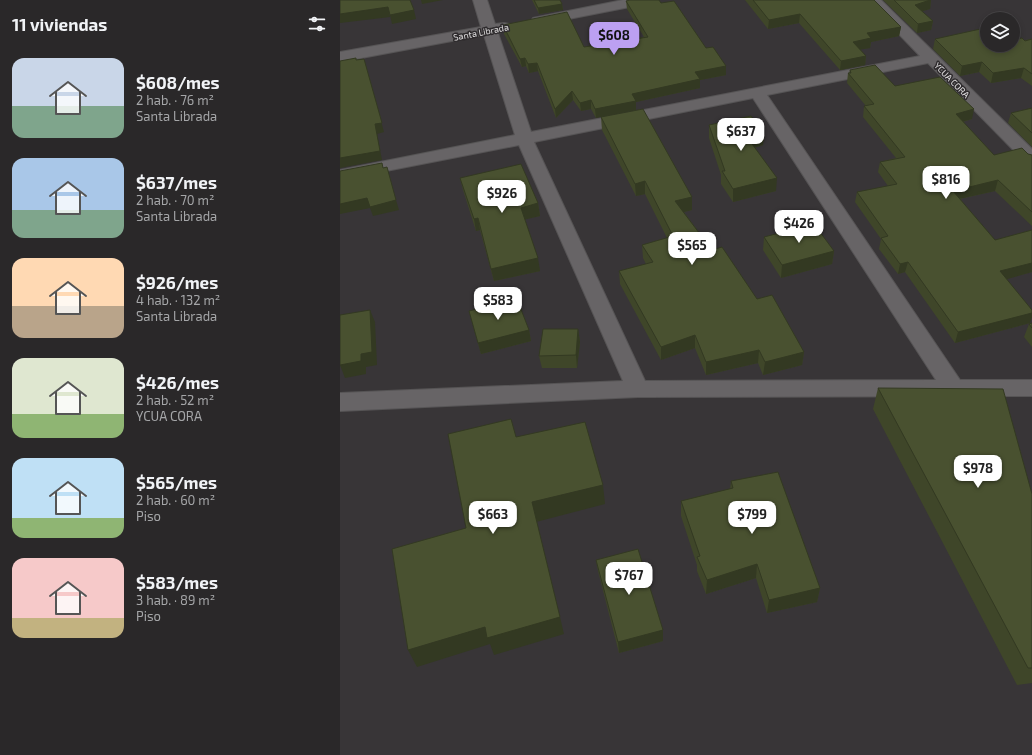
<!DOCTYPE html>
<html lang="es">
<meta charset="utf-8">
<style>
body{margin:0;font-family:"Exo 2",sans-serif;background:#323031;color:#f1f3f6;height:100vh;display:flex;flex-direction:column;font-size:15px;white-space:nowrap}
*{box-sizing:border-box;margin:0}
p{font-size:13px;color:#a5a6a8}
.icon{flex:none;width:22px;height:22px;fill:none;stroke:currentColor;stroke-width:2;stroke-linecap:round;stroke-linejoin:round}
.map{position:relative;flex:1;overflow:hidden}
.drawer{display:flex;flex-direction:column;background:#2a2829;width:340px}
.drawer>*{flex:none}
.fabs{position:absolute;left:640px;top:12px;display:grid;gap:8px}
.fabs a{display:grid;place-items:center;width:40px;height:40px;border-radius:50%;background:#2a2829;box-shadow:0 2px 6px #0003,0 0 0 1px #464446;font-size:20px}
.price{position:absolute;translate:-50% -34px;padding:0 9px;border-radius:8px;background:#fff;color:#222;font-size:13px;line-height:26px;filter:drop-shadow(0 1px 2px #0008)}
.price::after{content:'';position:absolute;left:50%;top:24px;width:12px;height:9px;margin-left:-6px;background:inherit;clip-path:polygon(0 0,100% 0,50% 100%)}
.price.on{background:#bca0f2;color:#111}
ul{padding:0;list-style:none}
li{display:flex;align-items:center;gap:12px;height:100px;padding:0 12px}
li span{display:grid;place-items:center;flex:none;width:112px;height:80px;border-radius:12px;color:#555}
li>.icon{margin-inline-start:auto}
span .icon{width:48px;height:48px;fill:#fffc;stroke-width:1}
li b{font-size:17px}
h2{display:flex;justify-content:space-between;align-items:center;height:48px;padding:0 12px;font-size:17px}
main{display:flex;flex:1;min-height:0}
.map>svg:first-child{display:block}
.lines{fill:none;stroke-linecap:round;stroke-linejoin:round}
.minor-casing{stroke:#565455;stroke-width:2}
.minor{fill:#676466;fill-rule:evenodd}
.wall{fill:#3f4629}
.shaded-wall{fill:#333922}
.building{fill:#495130;stroke:#333922}
.labels{text-anchor:middle;dominant-baseline:central;stroke-width:3;stroke-linejoin:round;paint-order:stroke}
.far-street-label{font-size:9px;fill:#e2e0e1;stroke:#2e2b2d}
</style>
<main>
<section class="drawer">
<h2>11 viviendas<svg class="icon" aria-label="filters" viewBox="0 0 24 24"><path d="M4 7h16M4 17h16"/><circle cx="9" cy="7" r="2"/><circle cx="15" cy="17" r="2"/></svg></h2>
<ul>
<li><span style="background:linear-gradient(#c9d6e8 60%,#7fa58c 0)"><svg class="icon" aria-label="home" viewBox="0 0 24 24"><path d="M3 11l9-7 9 7M6 9v11h12V9"/></svg></span><div><b>$608/mes</b><p>2 hab. · 76 m²</p><p>Santa Librada</p></div></li>
<li><span style="background:linear-gradient(#a9c7e8 65%,#7fa58c 0)"><svg class="icon" aria-label="home" viewBox="0 0 24 24"><path d="M3 11l9-7 9 7M6 9v11h12V9"/></svg></span><div><b>$637/mes</b><p>2 hab. · 70 m²</p><p>Santa Librada</p></div></li>
<li><span style="background:linear-gradient(#ffd9b3 60%,#b9a48a 0)"><svg class="icon" aria-label="home" viewBox="0 0 24 24"><path d="M3 11l9-7 9 7M6 9v11h12V9"/></svg></span><div><b>$926/mes</b><p>4 hab. · 132 m²</p><p>Santa Librada</p></div></li>
<li><span style="background:linear-gradient(#dfe7d0 70%,#8fb573 0)"><svg class="icon" aria-label="home" viewBox="0 0 24 24"><path d="M3 11l9-7 9 7M6 9v11h12V9"/></svg></span><div><b>$426/mes</b><p>2 hab. · 52 m²</p><p>YCUA CORA</p></div></li>
<li><span style="background:linear-gradient(#bfe0f5 75%,#8fb573 0)"><svg class="icon" aria-label="home" viewBox="0 0 24 24"><path d="M3 11l9-7 9 7M6 9v11h12V9"/></svg></span><div><b>$565/mes</b><p>2 hab. · 60 m²</p><p>Piso</p></div></li>
<li><span style="background:linear-gradient(#f6c9c9 75%,#c2b280 0)"><svg class="icon" aria-label="home" viewBox="0 0 24 24"><path d="M3 11l9-7 9 7M6 9v11h12V9"/></svg></span><div><b>$583/mes</b><p>3 hab. · 89 m²</p><p>Piso</p></div></li>
</ul>
</section>
<div class="map">
<svg width="692" height="755" viewBox="0 0 692 755">
<rect width="100%" height="100%" fill="#383537"/>
<g class="lines">
<defs>
<g id="minor">
<path d="M133 0H147L155 24 164 23 169 24 171 27 169 30 158 33 191 132 580 56 526 0H541L692 149V164L686 163 588 63 427 95 620 380H692V396L298 397 0 411V393L283 381 179 145 0 180V170L175 135 144 35 0 62V52L141 27ZM413 98 596 380 305 381 194 142Z"/>
<path d="M283 0H312L310 3 305 4 198 25 193 24 191 21 193 18Z"/>
</g>
</defs>
<use href="#minor" class="minor-casing"/>
<use href="#minor" class="minor"/>
</g>
<g class="wall">
<path d="M192 0H220L222 4 223 10 199 14Z"/>
<path d="M405 0H534L561 27 559 36 531 42 530 48 520 49 526 56 525 65 500 70 459 23 428 29Z"/>
<path d="M543 0H591L590 9 582 11 593 21 591 30 577 33Z"/>
<path d="M286 1 366 48 386 75 360 80V88L296 102 256 118 251 109 241 111 233 100 216 118 198 71 189 73 186 66 182 67 164 34 163 25 244 47 304 37 287 9Z"/>
<path d="M595 39 647 45 692 39V86L681 78 651 83 639 72 620 76 593 49Z"/>
<path d="M510 70 555 86 632 119 623 122 654 155 688 154 692 155V226L655 191 620 199 655 240 692 230V272L666 279 690 323 615 343 565 272 558 274 539 249 541 239 515 202 517 192 548 186 538 172 540 162 556 158 523 117 524 106H526L507 83 508 73H509Z"/>
<path d="M692 108V147L668 123 671 113Z"/>
<path d="M261 117 352 210 344 212 372 250 417 299 464 352 462 365 423 375 418 363 366 375 355 348 321 360 280 284 279 271 306 264 303 258 302 245 327 238 305 194 296 196 262 130Z"/>
<path d="M369 125 424 133 423 145 414 148 436 191 393 202 381 184V175L369 138Z"/>
<path d="M120 178 198 203 200 216 185 219 200 271 154 281 140 230 136 231 123 190Z"/>
<path d="M424 237 494 251 492 264 441 278 423 250Z"/>
<path d="M129 311 189 330 191 341 141 354Z"/>
<path d="M692 323V347L684 337 689 324Z"/>
<path d="M238 329 240 342 237 368H202L199 356Z"/>
<path d="M538 388 692 494V683L677 685 533 409Z"/>
<path d="M391 481 480 588 477 602 427 613 416 578 366 594 357 571V565L341 516V501L390 489Z"/>
<path d="M256 560 323 641 279 653 258 571Z"/>
</g>
<g class="shaded-wall">
<path d="M81 0H103L82 4Z"/>
<path d="M590 0H591L590 9 573 14 575 5Z"/>
<path d="M222 4 223 10 199 14 198 8Z"/>
<path d="M48 7 50 17 0 23V14Z"/>
<path d="M74 10 76 19 52 24 50 15Z"/>
<path d="M460 14 459 23 428 29 429 20Z"/>
<path d="M593 21 591 30 577 33 578 24Z"/>
<path d="M561 27 559 36 531 42 530 48 512 51 513 42 527 33Z"/>
<path d="M526 56 525 65 500 70 501 61Z"/>
<path d="M185 58 186 66 182 67 180 59Z"/>
<path d="M24 59 44 132 37 134 42 160 0 168V158L35 124Z"/>
<path d="M642 62 639 72 620 76 622 66Z"/>
<path d="M197 63 198 71 189 73 188 64Z"/>
<path d="M386 66V75L360 80V88L296 102V110L256 118 255 109 292 94 355 72Z"/>
<path d="M684 68 681 78 651 83 653 73Z"/>
<path d="M232 91 233 100 216 118 215 109Z"/>
<path d="M251 100V109L241 111 240 103Z"/>
<path d="M634 109 632 119 614 124 616 114Z"/>
<path d="M424 133 423 145 406 150 407 137Z"/>
<path d="M437 178 436 191 393 202V189Z"/>
<path d="M658 180 655 191 610 201 613 191Z"/>
<path d="M305 181V194L296 196 295 184Z"/>
<path d="M352 197V210L336 214 335 201Z"/>
<path d="M27 198 56 200 59 210 33 216 30 208 0 214V204Z"/>
<path d="M198 203 200 216 183 220 181 208Z"/>
<path d="M138 218 140 230 136 231 134 219Z"/>
<path d="M494 251 492 264 441 278 442 265Z"/>
<path d="M198 258 200 271 154 281 151 269Z"/>
<path d="M568 262 565 272 558 274 560 264Z"/>
<path d="M692 263V272L657 282 660 271Z"/>
<path d="M30 310 35 322 37 365 26 367V374L5 378 0 365 21 354Z"/>
<path d="M692 313V317L690 323 615 343 618 332Z"/>
<path d="M238 329 240 342 237 368 236 355Z"/>
<path d="M189 330 191 341 141 354 138 343Z"/>
<path d="M355 335V348L321 360V347Z"/>
<path d="M419 350 418 363 366 375V362Z"/>
<path d="M464 352 462 365 423 375 425 362Z"/>
<path d="M263 485 265 504 196 522 192 502Z"/>
<path d="M417 564 416 578 366 594 367 580Z"/>
<path d="M480 588 477 602 427 613 429 600Z"/>
<path d="M220 617 224 634 154 655 150 644 77 667 68 650 145 627Z"/>
<path d="M323 630V641L279 653 278 642Z"/>
</g>
<g class="building">
<path d="M0 0H70L74 10 50 15 48 7 0 14Z"/>
<path d="M194 0H220L222 4 198 8Z"/>
<path d="M290 0H319L321 3 334 1 366 48 373 47 386 66 355 72 360 79 292 94 296 101 255 109 251 100 240 103 232 91 215 109 197 63 188 64 185 58 180 59 163 25 227 12 244 47 308 37 286 1Z"/>
<path d="M413 0H534L561 27 527 33 531 38 513 42 526 56 501 61 460 14 429 20Z"/>
<path d="M554 0H590L575 5 593 21 578 24Z"/>
<path d="M645 28 647 30V45H673V40L682 38 685 41 692 39V74L684 68 653 73 642 62 622 66 595 39Z"/>
<path d="M16 58V60L24 59 42 123 35 124 40 151 0 158V61Z"/>
<path d="M535 65 555 86 600 77 634 109 616 114 654 155 682 148 688 154 692 155V212L658 180 613 191 655 240 692 230V263L660 271 692 310V313L618 332 568 262 560 264 541 238 548 236 517 192 557 184 540 162 565 157 524 106 534 104 508 73H511L510 70Z"/>
<path d="M692 108V133L671 113Z"/>
<path d="M303 109 352 197 335 201 372 250 382 247 417 299 432 295 464 352 425 362 419 350 366 362 355 335 321 347 279 271 313 262 302 245 333 236 305 181 295 184 261 117Z"/>
<path d="M411 116 424 133 407 137 437 178 393 189 382 171H385L369 125Z"/>
<path d="M42 163 43 168 47 167 56 200 30 207 27 198 0 204V171Z"/>
<path d="M181 164 198 203 181 208 198 258 151 269 138 218 134 219 120 178Z"/>
<path d="M474 224 494 251 442 265 424 237Z"/>
<path d="M177 299 189 330 138 343 129 311Z"/>
<path d="M30 310 32 352 21 354V361L0 365V315Z"/>
<path d="M692 323V328L689 324Z"/>
<path d="M203 329H238L236 355 199 356Z"/>
<path d="M538 388 663 389 692 494V668H688Z"/>
<path d="M171 419 176 437 245 422 263 485 192 502 220 617 147 638 145 627 68 650 52 549 126 528 108 434Z"/>
<path d="M438 472 480 588 429 600 417 564 367 580 357 557 360 556 341 501 393 488 391 481Z"/>
<path d="M298 549 323 630 278 642 256 560Z"/>
</g>
<g class="labels">
<g class="far-street-label">
<text transform="translate(141 32) rotate(-11)">Santa Librada</text>
<text transform="translate(612 80) rotate(45)">YCUA CORA</text>
</g>
</g>
</svg>
<div class="fabs">
<a><svg class="icon" aria-label="layers" viewBox="0 0 24 24"><path d="M12 4l9 5-9 5-9-5zM3 14l9 5 9-5"/></svg></a>
</div>
<b class="price on" style="left:274px;top:56px">$608</b>
<b class="price" style="left:401px;top:152px">$637</b>
<b class="price" style="left:606px;top:200px">$816</b>
<b class="price" style="left:162px;top:214px">$926</b>
<b class="price" style="left:459px;top:244px">$426</b>
<b class="price" style="left:352px;top:266px">$565</b>
<b class="price" style="left:158px;top:321px">$583</b>
<b class="price" style="left:638px;top:489px">$978</b>
<b class="price" style="left:153px;top:535px">$663</b>
<b class="price" style="left:412px;top:535px">$799</b>
<b class="price" style="left:289px;top:596px">$767</b>
</div>
</main>
